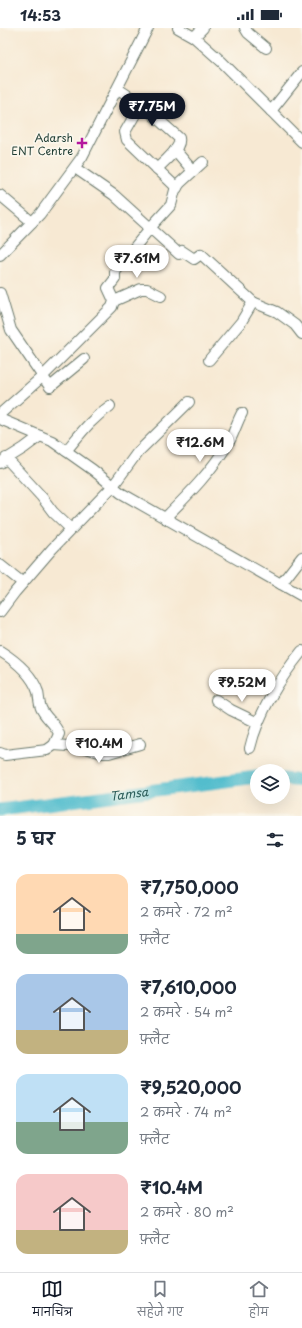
<!DOCTYPE html>
<html lang="hi">
<meta charset="utf-8">
<style>
body{margin:0;font-family:"Playpen Sans","Playpen Sans Deva",sans-serif;background:#f6f6f7;color:#1f2937;height:100vh;display:flex;flex-direction:column;font-size:15px;white-space:nowrap}
*{box-sizing:border-box;margin:0}
p{font-size:13px;color:#747a83}
.icon{flex:none;width:22px;height:22px;fill:none;stroke:currentColor;stroke-width:2;stroke-linecap:round;stroke-linejoin:round}
.map{position:relative;height:788px;overflow:hidden}
.sheet{display:flex;flex-direction:column;background:#fff;flex:1}
.sheet>*{flex:none}
.controls{position:absolute;left:250px;top:736px;display:grid;gap:8px}
.controls a{display:grid;place-items:center;width:40px;height:40px;border-radius:50%;background:#fff;box-shadow:0 4px 16px #0002;font-size:20px}
.price{position:absolute;translate:-50% -34px;padding:0 9px;border-radius:14px;background:#fff;color:#222;font-size:13px;line-height:26px;filter:drop-shadow(0 1px 2px #0008)}
.price::after{content:'';position:absolute;left:50%;top:24px;width:12px;height:9px;margin-left:-6px;background:inherit;clip-path:polygon(0 0,100% 0,50% 100%)}
.price.on{background:#111827;color:#fff}
ul{padding:0;list-style:none}
li{display:flex;align-items:center;gap:12px;height:100px;padding:0 16px}
li span{display:grid;place-items:center;flex:none;width:112px;height:80px;border-radius:12px;color:#555}
li>.icon{margin-inline-start:auto}
span .icon{width:48px;height:48px;fill:#fffc;stroke-width:1}
li b{font-size:17px}
h2{display:flex;justify-content:space-between;align-items:center;height:48px;padding:0 16px;font-size:17px}
.status{display:flex;justify-content:space-between;align-items:center;height:28px;padding:0 20px;background:#fff;direction:ltr}
.status svg{height:11px;fill:currentColor}
.tab-bar{display:flex;justify-content:space-around;align-items:center;height:56px;border-top:1px solid #e0e1e3;background:#fff;font-size:11px;color:#747a83}
.tab-bar a{display:grid;justify-items:center;gap:2px}
.tab-bar .on{color:#111827}
.map>svg:first-child{display:block}
.lines{fill:none;stroke-linecap:round;stroke-linejoin:round}
.river{stroke:#52bdcd;stroke-width:13}
.minor-casing{stroke:#6b796c;stroke-width:12}
.minor{stroke:#fff;stroke-width:10}
.poi-dot{fill:#b5179e;stroke:#fbf7ec;stroke-width:1.5}
.labels{text-anchor:middle;dominant-baseline:central;stroke-width:3.5;stroke-linejoin:round;paint-order:stroke}
.poi-label{font-size:11px;fill:#1f3d34;stroke:#fbf7ec;text-anchor:end}
.water-label{font-size:12px;font-style:italic;fill:#2c5d5a;stroke:#fbf7ec}
</style>
<div class="status"><b>14:53</b><svg viewBox="0 0 49 12"><path d="M0 12V9h3v3zM5 12V6h3v6zM10 12V3h3v9zM15 12V0h3v12zM26 1h20v11H26zM47 4h2v5h-2z"/></svg></div>
<div class="map">
<svg width="302" height="788" viewBox="0 0 302 788">
<rect width="100%" height="100%" fill="#fbf7ec"/>
<filter id="ink" filterUnits="userSpaceOnUse"><feTurbulence type="fractalNoise" baseFrequency=".025" numOctaves="2"/><feDisplacementMap in="SourceGraphic" scale="8" xChannelSelector="R" yChannelSelector="G"/><feConvolveMatrix kernelMatrix="1 2 1 2 8 2 1 2 1" color-interpolation-filters="sRGB"/></filter>
<filter id="wash" filterUnits="userSpaceOnUse"><feTurbulence type="fractalNoise" baseFrequency=".012" numOctaves="4" result="noise"/><feDisplacementMap in="SourceGraphic" scale="16" xChannelSelector="R" yChannelSelector="G"/><feGaussianBlur stdDeviation="0.9" result="paint"/><feColorMatrix in="noise" values="0 0 0 0 0 0 0 0 0 0 0 0 0 0 0 0 0 1.4 0 .05"/><feComposite in="paint" operator="in"/></filter>
<g filter="url(#wash)">
<rect width="100%" height="100%" fill="#f7e9d3"/>
<g class="lines">
<g class="river">
<path d="M283 751 302 753"/>
<path id="s1" d="M0 782 257 749"/>
</g>
</g>
</g>
<g filter="url(#ink)">
<g class="lines">
<defs>
<g id="minor">
<path d="M178 0 194 9 222 34 302 114"/>
<path d="M245 0 248 5 266 20"/>
<path d="M194 9 203 0"/>
<path d="M118 61 141 76 179 110C182 120 163 134 157 141"/>
<path d="M141 76 125 104 127 112 177 160"/>
<path d="M271 83 302 44"/>
<path d="M175 122 193 143"/>
<path d="M75 140 114 167 179 226 182 223 194 231 201 226 253 274 277 284 295 297 302 306"/>
<path d="M0 167 32 194"/>
<path d="M0 227 40 186 82 129 148 0"/>
<path d="M0 265 11 302 50 359 84 331"/>
<path d="M114 273 141 261H147L161 268"/>
<path d="M209 332 241 294 253 274"/>
<path d="M0 386 42 349 112 279 114 273 108 260 115 251V244L150 200 171 177 175 162 180 155 203 134"/>
<path d="M0 391 52 413 93 442 121 465 302 568"/>
<path d="M66 423C81 405 91 391 110 378"/>
<path d="M6 430 41 468 53 484 71 501"/>
<path d="M0 435 24 420 40 408"/>
<path d="M165 490C189 466 212 443 229 414 234 405 237 394 242 385"/>
<path d="M0 537 23 555"/>
<path d="M281 556 302 529"/>
<path d="M0 584 15 564 52 521 113 458 137 425 189 374"/>
<path d="M0 623C16 633 32 646 38 664 39 669 39 675 41 680 45 690 56 696 59 706L54 717 47 722 5 727 0 725"/>
<path d="M216 672 231 682 258 695"/>
<path d="M54 717 83 719 102 725H109L140 716"/>
<path d="M250 720C258 686 280 650 302 623"/>
</g>
</defs>
<use href="#minor" class="minor-casing"/>
<use href="#minor" class="minor"/>
</g>
</g>
<path class="poi-dot" d="M80 109h4v4h4v4h-4v4h-4v-4h-4v-4h4z"/>
<g class="labels">
<g class="poi-label">
<text x="73" y="109">Adarsh<tspan x="73" dy="13">ENT Centre</tspan></text>
</g>
<g class="water-label">
<text stroke="none"><textPath href="#s1" startOffset="130">Tamsa</textPath></text>
</g>
</g>
</svg>
<div class="controls">
<a><svg class="icon" aria-label="layers" viewBox="0 0 24 24"><path d="M12 4l9 5-9 5-9-5zM3 14l9 5 9-5"/></svg></a>
</div>
<b class="price on" style="left:152px;top:99px">₹7.75M</b>
<b class="price" style="left:137px;top:251px">₹7.61M</b>
<b class="price" style="left:200px;top:435px">₹12.6M</b>
<b class="price" style="left:242px;top:675px">₹9.52M</b>
<b class="price" style="left:99px;top:736px">₹10.4M</b>
</div>
<section class="sheet">
<h2>5 घर<svg class="icon" aria-label="filters" viewBox="0 0 24 24"><path d="M4 7h16M4 17h16"/><circle cx="9" cy="7" r="2"/><circle cx="15" cy="17" r="2"/></svg></h2>
<ul>
<li><span style="background:linear-gradient(#ffd9b3 75%,#7fa58c 0)"><svg class="icon" aria-label="home" viewBox="0 0 24 24"><path d="M3 11l9-7 9 7M6 9v11h12V9"/></svg></span><div><b>₹7,750,000</b><p>2 कमरे · 72 m²</p><p>फ़्लैट</p></div></li>
<li><span style="background:linear-gradient(#a9c7e8 70%,#c2b280 0)"><svg class="icon" aria-label="home" viewBox="0 0 24 24"><path d="M3 11l9-7 9 7M6 9v11h12V9"/></svg></span><div><b>₹7,610,000</b><p>2 कमरे · 54 m²</p><p>फ़्लैट</p></div></li>
<li><span style="background:linear-gradient(#bfe0f5 60%,#7fa58c 0)"><svg class="icon" aria-label="home" viewBox="0 0 24 24"><path d="M3 11l9-7 9 7M6 9v11h12V9"/></svg></span><div><b>₹9,520,000</b><p>2 कमरे · 74 m²</p><p>फ़्लैट</p></div></li>
<li><span style="background:linear-gradient(#f6c9c9 70%,#c2b280 0)"><svg class="icon" aria-label="home" viewBox="0 0 24 24"><path d="M3 11l9-7 9 7M6 9v11h12V9"/></svg></span><div><b>₹10.4M</b><p>2 कमरे · 80 m²</p><p>फ़्लैट</p></div></li>
</ul>
</section>
<nav class="tab-bar">
<a class="on"><svg class="icon" aria-label="map" viewBox="0 0 24 24"><path d="M3 6l6-2 6 2 6-2v14l-6 2-6-2-6 2zM9 4v14M15 6v14"/></svg>मानचित्र</a>
<a><svg class="icon" aria-label="saved" viewBox="0 0 24 24"><path d="M7 4h10v16l-5-4-5 4z"/></svg>सहेजे गए</a>
<a><svg class="icon" aria-label="home" viewBox="0 0 24 24"><path d="M3 11l9-7 9 7M6 9v11h12V9"/></svg>होम</a>
</nav>
